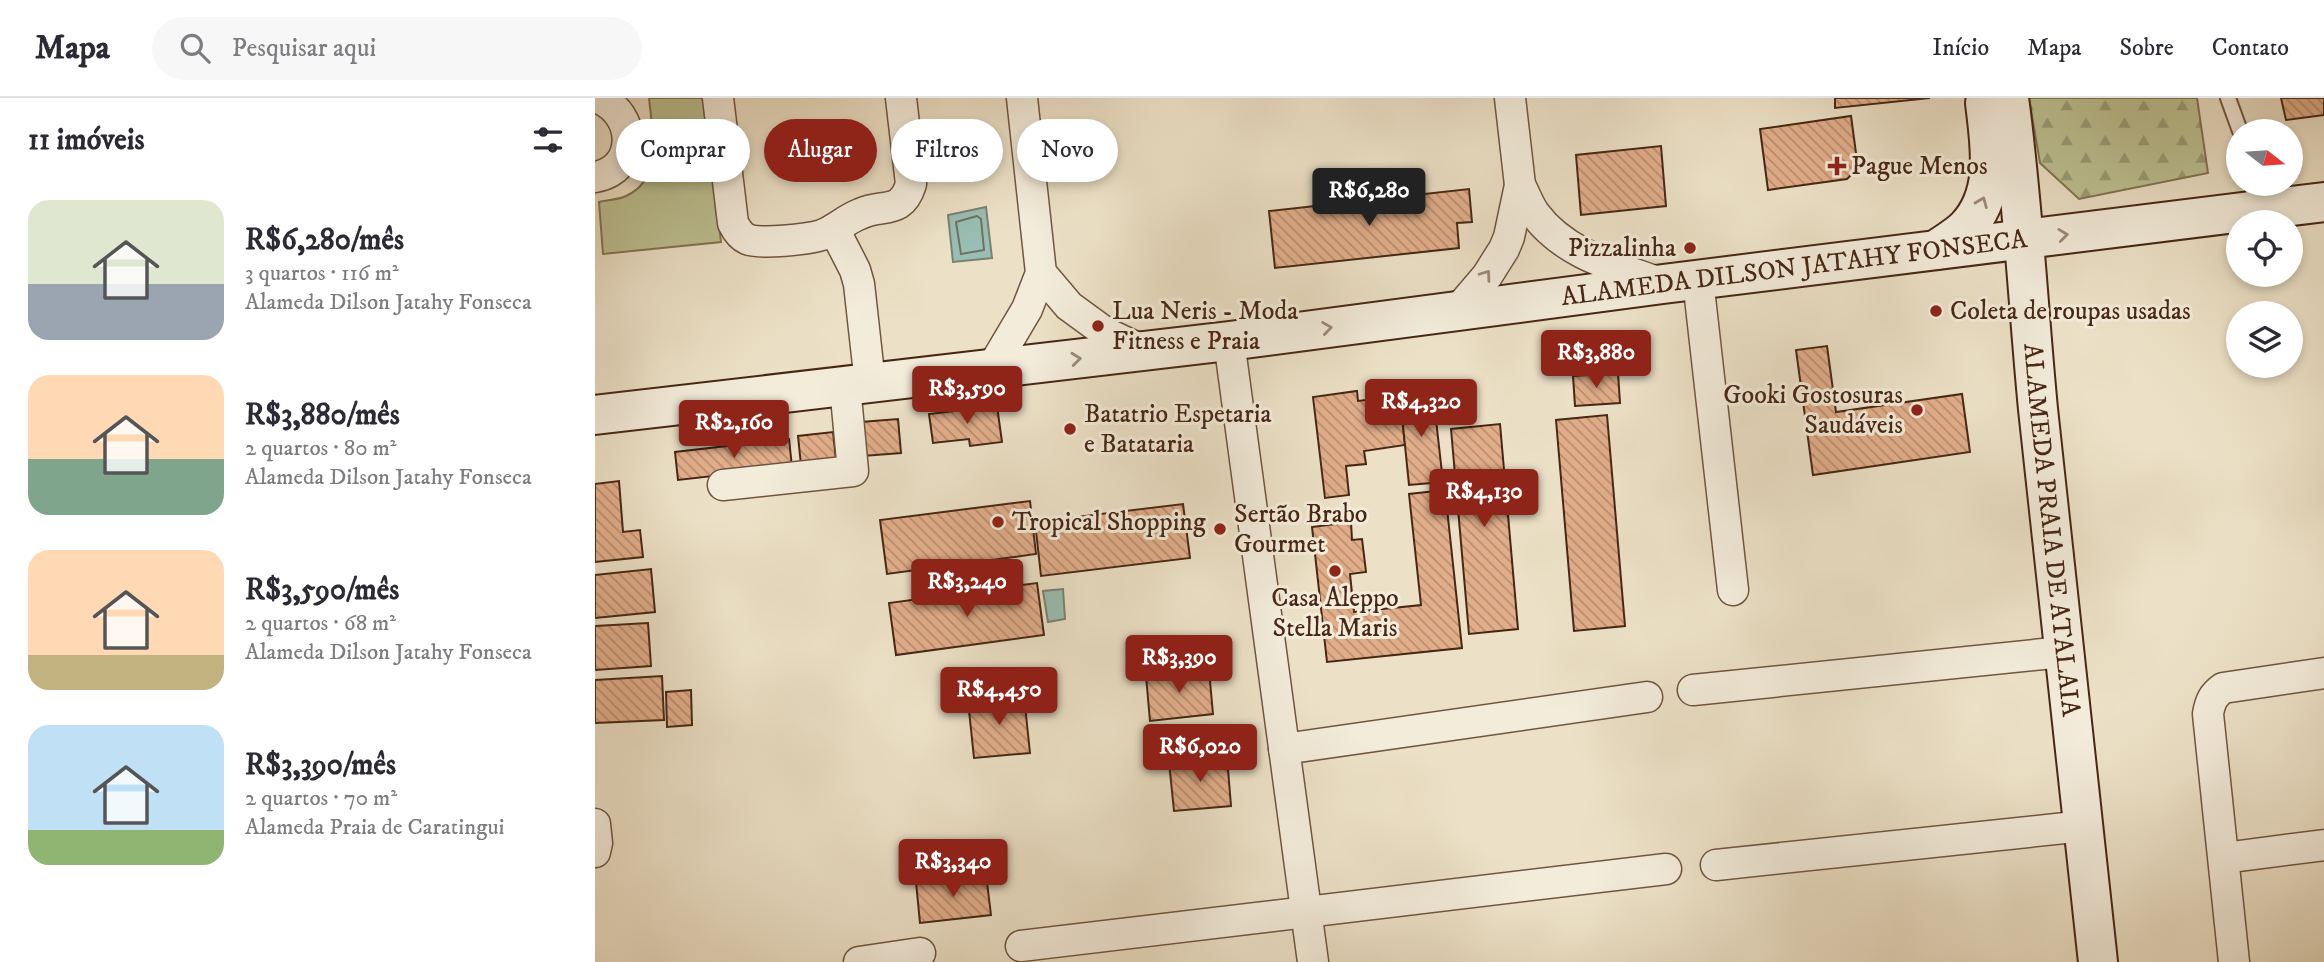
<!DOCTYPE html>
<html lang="pt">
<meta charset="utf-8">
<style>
body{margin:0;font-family:"IM FELL DW Pica",serif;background:#f7f7f7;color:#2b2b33;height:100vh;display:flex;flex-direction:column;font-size:26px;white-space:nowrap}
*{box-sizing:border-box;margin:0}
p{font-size:23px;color:#7c7c81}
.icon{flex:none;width:38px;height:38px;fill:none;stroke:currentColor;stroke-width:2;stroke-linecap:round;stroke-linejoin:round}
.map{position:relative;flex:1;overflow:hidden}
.side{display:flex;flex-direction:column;background:#fff;width:595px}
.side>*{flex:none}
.banner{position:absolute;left:21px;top:21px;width:665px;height:63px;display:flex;gap:14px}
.needle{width:46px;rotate:107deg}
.buttons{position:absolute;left:1631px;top:21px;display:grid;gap:14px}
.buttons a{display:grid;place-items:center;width:77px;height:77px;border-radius:50%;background:#fff;box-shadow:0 4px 10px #0003;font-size:35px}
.price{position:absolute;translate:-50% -60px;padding:0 16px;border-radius:7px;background:#8f2418;color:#fff;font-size:23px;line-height:46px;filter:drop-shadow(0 2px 4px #0008)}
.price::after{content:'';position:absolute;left:50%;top:42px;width:21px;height:16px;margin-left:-10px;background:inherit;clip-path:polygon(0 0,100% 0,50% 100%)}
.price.active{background:#222;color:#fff}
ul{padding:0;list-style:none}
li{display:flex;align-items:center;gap:21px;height:175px;padding:0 28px}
li span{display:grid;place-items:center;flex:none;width:196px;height:140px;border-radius:21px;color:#555}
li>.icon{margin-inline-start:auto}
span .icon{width:84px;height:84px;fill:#fffc;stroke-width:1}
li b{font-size:30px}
h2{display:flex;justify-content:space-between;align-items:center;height:84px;padding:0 28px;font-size:30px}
.chip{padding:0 24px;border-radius:32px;background:#fff;box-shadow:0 4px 10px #0003;font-size:24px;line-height:63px}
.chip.active{background:#8f2418;color:#fff}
header{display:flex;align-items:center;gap:42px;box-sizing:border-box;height:98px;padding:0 35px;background:#fff;border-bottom:2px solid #e1e1e2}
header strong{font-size:33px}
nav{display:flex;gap:38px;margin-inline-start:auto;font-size:24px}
.search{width:490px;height:63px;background:#f7f7f7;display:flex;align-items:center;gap:18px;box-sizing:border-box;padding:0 24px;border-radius:38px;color:#7c7c81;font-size:26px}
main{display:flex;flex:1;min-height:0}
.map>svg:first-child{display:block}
.forest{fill:url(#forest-firs);stroke:#827453;stroke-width:2}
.park{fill:#bdc192;stroke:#827453;stroke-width:2}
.water{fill:#99beb3;stroke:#788273;stroke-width:2}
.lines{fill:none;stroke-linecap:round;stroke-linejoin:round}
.shore{stroke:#707264;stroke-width:2}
.building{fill:url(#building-back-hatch);stroke:#472714;stroke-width:2}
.lane-casing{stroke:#705641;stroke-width:18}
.street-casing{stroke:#705641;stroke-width:33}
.secondary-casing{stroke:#472714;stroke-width:42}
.lane{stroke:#f3ecdb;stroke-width:14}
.street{stroke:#f3ecdb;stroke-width:30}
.secondary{stroke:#f3ecdb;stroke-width:38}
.oneway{stroke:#9d8a78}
.poi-dot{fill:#8f2418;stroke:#f3ecdb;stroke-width:2.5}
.labels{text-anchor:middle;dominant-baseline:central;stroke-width:6;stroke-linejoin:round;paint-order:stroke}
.poi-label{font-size:26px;fill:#472714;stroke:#f3ecdb;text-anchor:start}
.street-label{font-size:26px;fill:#472714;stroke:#f3ecdb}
</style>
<header>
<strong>Mapa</strong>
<div class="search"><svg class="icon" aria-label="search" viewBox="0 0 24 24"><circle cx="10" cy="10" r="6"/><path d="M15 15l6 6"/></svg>Pesquisar aqui</div>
<nav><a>Início</a><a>Mapa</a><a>Sobre</a><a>Contato</a></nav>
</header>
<main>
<section class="side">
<h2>11 imóveis<svg class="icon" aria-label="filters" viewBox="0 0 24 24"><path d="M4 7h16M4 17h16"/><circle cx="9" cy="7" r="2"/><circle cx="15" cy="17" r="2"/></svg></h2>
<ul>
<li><span style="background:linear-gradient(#dfe7d0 60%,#9aa5b1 0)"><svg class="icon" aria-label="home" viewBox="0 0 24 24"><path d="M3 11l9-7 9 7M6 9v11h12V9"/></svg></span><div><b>R$6,280/mês</b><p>3 quartos · 116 m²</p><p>Alameda Dilson Jatahy Fonseca</p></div></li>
<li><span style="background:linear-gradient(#ffd9b3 60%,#7fa58c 0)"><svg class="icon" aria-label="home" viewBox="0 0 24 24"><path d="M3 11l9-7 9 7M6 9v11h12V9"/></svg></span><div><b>R$3,880/mês</b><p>2 quartos · 80 m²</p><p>Alameda Dilson Jatahy Fonseca</p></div></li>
<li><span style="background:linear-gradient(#ffd9b3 75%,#c2b280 0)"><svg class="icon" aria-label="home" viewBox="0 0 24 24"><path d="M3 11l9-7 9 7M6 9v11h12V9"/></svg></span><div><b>R$3,590/mês</b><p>2 quartos · 68 m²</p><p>Alameda Dilson Jatahy Fonseca</p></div></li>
<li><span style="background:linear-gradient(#bfe0f5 75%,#8fb573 0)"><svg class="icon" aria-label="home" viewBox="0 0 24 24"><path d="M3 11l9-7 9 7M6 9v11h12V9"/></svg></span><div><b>R$3,390/mês</b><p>2 quartos · 70 m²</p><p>Alameda Praia de Caratingui</p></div></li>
</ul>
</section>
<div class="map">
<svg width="1729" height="864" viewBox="0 0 1729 864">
<defs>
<pattern id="forest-firs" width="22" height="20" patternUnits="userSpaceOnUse" patternTransform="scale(1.75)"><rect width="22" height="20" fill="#bdc192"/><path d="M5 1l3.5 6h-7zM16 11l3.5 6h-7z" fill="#9b9d76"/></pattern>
<pattern id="building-back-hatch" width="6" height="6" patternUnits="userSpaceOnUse" patternTransform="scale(1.75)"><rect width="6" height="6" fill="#e2ae8a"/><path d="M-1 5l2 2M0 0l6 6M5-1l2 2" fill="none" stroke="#b98e70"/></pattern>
</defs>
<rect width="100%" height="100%" fill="#ece1c7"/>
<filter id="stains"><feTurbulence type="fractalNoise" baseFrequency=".00286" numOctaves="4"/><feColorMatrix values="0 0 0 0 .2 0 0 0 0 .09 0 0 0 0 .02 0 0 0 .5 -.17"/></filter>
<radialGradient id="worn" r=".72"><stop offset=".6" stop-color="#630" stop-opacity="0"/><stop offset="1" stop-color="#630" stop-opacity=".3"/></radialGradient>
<path class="forest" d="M1434 0H1602L1613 75 1484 101 1445 65Z"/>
<path class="park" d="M54 0H109L126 144 8 156 4 104C12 102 23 102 31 98 69 81 57 33 54 0Z"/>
<g class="water">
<path d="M391 109 397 160 358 164 353 117Z"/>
<path d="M468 491 470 521 453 524 448 493Z"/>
</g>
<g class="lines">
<path class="shore" d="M382 118 386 121 389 152 366 156 361 124Z"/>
</g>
<g class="building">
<path d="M1240 0H1335L1240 10Z"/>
<path d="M1686 0H1729V17L1691 22Z"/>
<path d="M1256 18 1263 70 1252 81 1173 92 1165 31Z"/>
<path d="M1066 48 1071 108 986 117 981 57Z"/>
<path d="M874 91 877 124 862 125 864 150 680 170 674 113Z"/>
<path d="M1232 248 1241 314 1367 296 1375 354 1218 377 1201 252Z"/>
<path d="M1023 275 1025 305 980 308 978 278Z"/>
<path d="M762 293 763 303 805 298 810 347 769 353 771 366 751 368 754 397 730 400 718 299Z"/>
<path d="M838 295 848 384 814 387 805 298Z"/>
<path d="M402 308 407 344 375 348 374 341 338 345 334 316Z"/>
<path d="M1012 317 1030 528 979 533 961 322Z"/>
<path d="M303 321 306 355 268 358 266 324Z"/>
<path d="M905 326 923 531 874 536 856 331Z"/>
<path d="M238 334 241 362 206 367 203 338Z"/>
<path d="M194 341 197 369 83 382 80 354Z"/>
<path d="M24 383 28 434 45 432 48 459 0 464V386Z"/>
<path d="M850 392 867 550 732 564 717 429 756 424 757 442 767 441 771 474 755 476 759 514 826 507 814 396Z"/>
<path d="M435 403 441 456 292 476 285 422Z"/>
<path d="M588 406 595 460 446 478 440 424Z"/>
<path d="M56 471 60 514 0 520V477Z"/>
<path d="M442 485 449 537 301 557 294 505Z"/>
<path d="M53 525 56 568 0 572V528Z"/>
<path d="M614 572 618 616 555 623 551 578Z"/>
<path d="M67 578 69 622 0 625V582Z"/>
<path d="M96 592 97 627 72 629 71 594Z"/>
<path d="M429 598 435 655 379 660 373 603Z"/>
<path d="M632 659 636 708 579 713 574 664Z"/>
<path d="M391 776 396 817 325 825 321 784Z"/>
</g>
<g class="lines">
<defs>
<g id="lane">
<path d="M1633 0 1645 33"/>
<path d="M1657 86 1661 112"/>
</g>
<g id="street">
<path d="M123 0 138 125C141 131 145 138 152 141 163 147 214 141 227 137 241 132 251 121 265 116 288 105 306 118 316 86L306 0"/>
<path d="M0 79C43 72 43 16 3 0"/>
<path d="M925 87C930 96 934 108 940 116 970 157 1022 169 1068 186"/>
<path d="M239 131 260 172 264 186 275 285"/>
<path d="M446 175 474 208 511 235 549 253"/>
<path d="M1103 182 1138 492"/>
<path d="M863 212 892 178 909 151 914 139 925 87 915 0"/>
<path d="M634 243 718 864"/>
<path d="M397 270 432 211 446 175 427 0"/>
<path d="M128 387 258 373 250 288"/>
<path d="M1098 592 1468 554"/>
<path d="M689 651 1052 599"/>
<path d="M0 726 2 745 0 754"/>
<path d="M1629 760 1729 747"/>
<path d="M1121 767 1489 728"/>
<path d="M426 848 1071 771"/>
<path d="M264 864 325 855"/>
<path d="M1639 864 1613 616C1615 604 1618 597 1628 590L1729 575"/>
</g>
<g id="secondary">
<path id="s1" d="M1414 0C1428 103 1433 207 1443 311 1462 496 1483 680 1503 864"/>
<path d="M1341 152C1351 145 1363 138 1371 130 1404 96 1395 47 1390 5"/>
<path id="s2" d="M0 317 634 243 1068 186 1729 104"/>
</g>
</defs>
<use href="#lane" class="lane-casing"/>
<use href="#street" class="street-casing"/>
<use href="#secondary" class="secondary-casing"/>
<use href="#lane" class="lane"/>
<use href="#street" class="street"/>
<use href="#secondary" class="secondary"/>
</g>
<defs><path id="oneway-chevron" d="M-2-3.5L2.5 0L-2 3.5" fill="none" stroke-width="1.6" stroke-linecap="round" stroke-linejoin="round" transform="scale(1.75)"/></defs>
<g class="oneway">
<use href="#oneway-chevron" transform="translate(1387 104) rotate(-68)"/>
<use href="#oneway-chevron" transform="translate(1468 137) rotate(-7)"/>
<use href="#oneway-chevron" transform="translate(891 177) rotate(-54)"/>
<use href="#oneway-chevron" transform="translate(732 230) rotate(-8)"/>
<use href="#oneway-chevron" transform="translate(481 261) rotate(-6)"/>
</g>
<g class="poi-dot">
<path d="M1238.5 57.5h7v7h7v7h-7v7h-7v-7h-7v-7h7z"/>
<circle cx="1095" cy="150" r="7"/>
<circle cx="1341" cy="213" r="7"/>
<circle cx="503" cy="228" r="7"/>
<circle cx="1322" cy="312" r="7"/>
<circle cx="475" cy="331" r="7"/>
<circle cx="403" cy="424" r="7"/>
<circle cx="625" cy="431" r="7"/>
<circle cx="740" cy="473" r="7"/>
</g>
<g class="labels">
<g class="poi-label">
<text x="1256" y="68">Pague Menos</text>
<text x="1081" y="150" text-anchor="end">Pizzalinha</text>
<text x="517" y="213">Lua Neris - Moda<tspan x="517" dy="30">Fitness e Praia</tspan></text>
<text x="1355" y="213">Coleta de roupas usadas</text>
<text x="1308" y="297" text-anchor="end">Gooki Gostosuras<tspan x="1308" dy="30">Saudáveis</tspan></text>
<text x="489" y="316">Batatrio Espetaria<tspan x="489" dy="30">e Batataria</tspan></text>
<text x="639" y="416">Sertão Brabo<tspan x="639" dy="30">Gourmet</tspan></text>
<text x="417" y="424">Tropical Shopping</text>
<text x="740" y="500" text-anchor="middle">Casa Aleppo<tspan x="740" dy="30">Stella Maris</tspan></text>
</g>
<g class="street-label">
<text stroke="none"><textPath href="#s2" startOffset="1208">ALAMEDA DILSON JATAHY FONSECA</textPath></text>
<text stroke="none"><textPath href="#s1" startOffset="434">ALAMEDA PRAIA DE ATALAIA</textPath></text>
</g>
</g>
<rect width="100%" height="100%" filter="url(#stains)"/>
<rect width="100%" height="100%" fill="url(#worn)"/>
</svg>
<div class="buttons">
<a><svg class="needle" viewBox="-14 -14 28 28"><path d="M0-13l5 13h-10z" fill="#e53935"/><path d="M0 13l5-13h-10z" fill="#7c7c81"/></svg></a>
<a><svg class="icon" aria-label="locate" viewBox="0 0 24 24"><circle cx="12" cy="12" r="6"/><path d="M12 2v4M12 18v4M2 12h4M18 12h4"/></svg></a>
<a><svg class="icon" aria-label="layers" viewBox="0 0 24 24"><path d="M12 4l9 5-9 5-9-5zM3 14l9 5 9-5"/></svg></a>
</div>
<b class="price active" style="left:774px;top:130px">R$6,280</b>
<b class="price" style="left:1001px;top:292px">R$3,880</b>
<b class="price" style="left:372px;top:328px">R$3,590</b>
<b class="price" style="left:826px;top:341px">R$4,320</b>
<b class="price" style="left:139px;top:362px">R$2,160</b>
<b class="price" style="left:889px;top:431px">R$4,130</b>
<b class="price" style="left:372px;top:521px">R$3,240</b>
<b class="price" style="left:584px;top:597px">R$3,390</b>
<b class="price" style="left:404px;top:629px">R$4,450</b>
<b class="price" style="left:605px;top:686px">R$6,020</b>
<b class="price" style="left:358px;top:801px">R$3,340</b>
<div class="banner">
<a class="chip">Comprar</a>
<a class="chip active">Alugar</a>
<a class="chip">Filtros</a>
<a class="chip">Novo</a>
</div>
</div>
</main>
